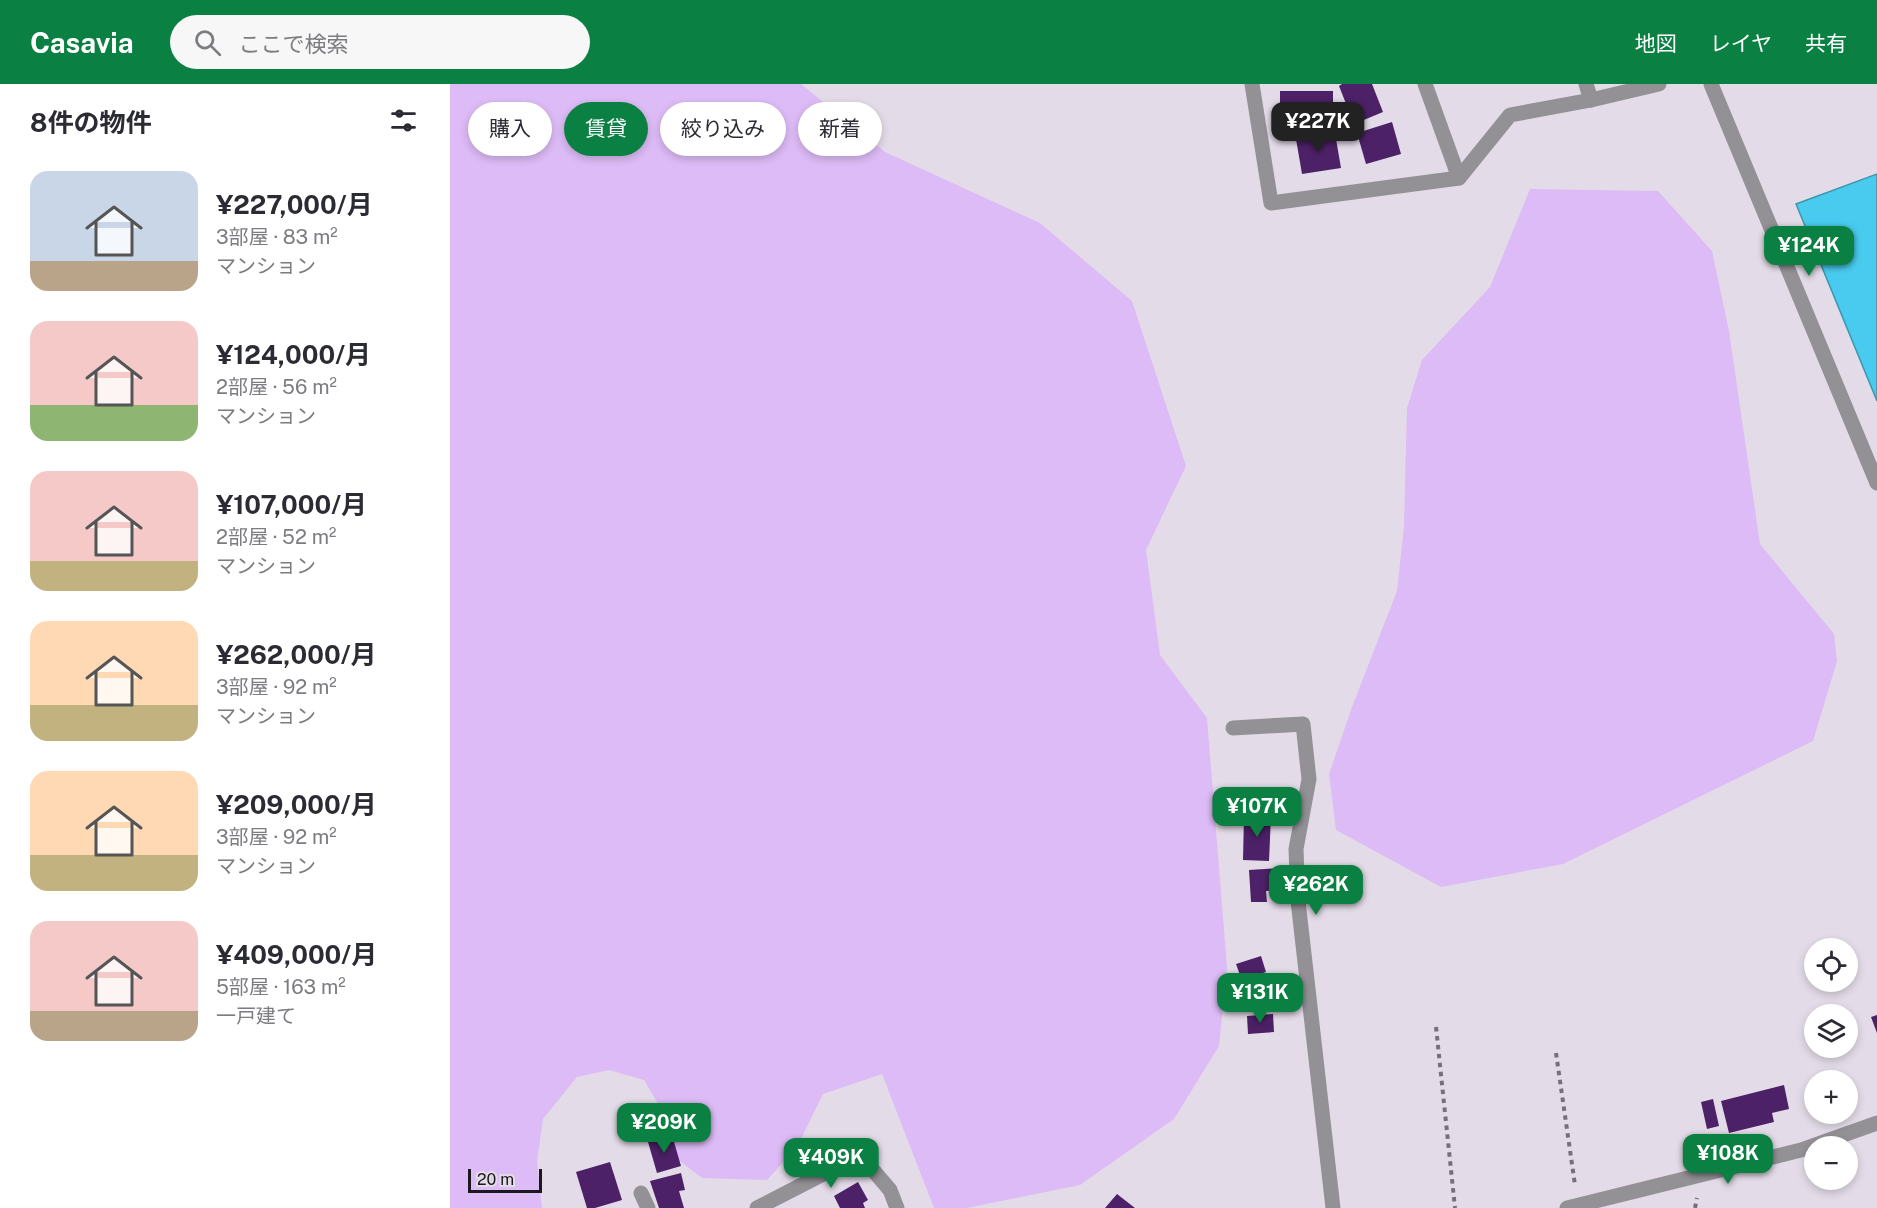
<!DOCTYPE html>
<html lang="ja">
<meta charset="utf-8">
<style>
body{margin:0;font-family:"Public Sans","Noto Sans JP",sans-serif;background:#f7f7f7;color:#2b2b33;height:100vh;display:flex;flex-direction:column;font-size:22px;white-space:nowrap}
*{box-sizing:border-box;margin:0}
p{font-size:20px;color:#7c7c81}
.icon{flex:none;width:33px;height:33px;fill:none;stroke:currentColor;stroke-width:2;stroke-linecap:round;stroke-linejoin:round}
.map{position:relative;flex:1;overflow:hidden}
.drawer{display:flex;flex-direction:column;background:#fff;width:450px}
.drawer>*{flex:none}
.banner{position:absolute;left:18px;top:18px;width:570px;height:54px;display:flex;gap:12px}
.fabs{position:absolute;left:1354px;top:854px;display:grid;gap:12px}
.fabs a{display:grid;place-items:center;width:54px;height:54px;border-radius:50%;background:#fff;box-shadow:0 3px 9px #0003;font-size:30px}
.scale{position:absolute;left:18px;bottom:15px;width:74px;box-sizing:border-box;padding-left:6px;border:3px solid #1c191e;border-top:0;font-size:16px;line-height:21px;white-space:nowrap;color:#1c191e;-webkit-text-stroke:4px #e3dce8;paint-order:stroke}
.price{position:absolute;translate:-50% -51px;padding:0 14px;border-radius:12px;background:#0b8043;color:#fff;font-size:20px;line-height:39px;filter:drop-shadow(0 2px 3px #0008)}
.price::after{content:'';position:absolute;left:50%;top:36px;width:18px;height:14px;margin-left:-9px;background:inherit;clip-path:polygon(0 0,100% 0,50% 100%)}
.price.active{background:#222;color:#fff}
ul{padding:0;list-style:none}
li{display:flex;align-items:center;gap:18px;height:150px;padding:0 30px}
li span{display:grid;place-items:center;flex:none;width:168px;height:120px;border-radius:18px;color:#555}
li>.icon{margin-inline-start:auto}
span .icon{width:72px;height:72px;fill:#fffc;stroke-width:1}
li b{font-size:26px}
h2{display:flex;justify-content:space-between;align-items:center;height:72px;padding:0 30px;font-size:26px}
.pill{padding:0 21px;border-radius:27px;background:#fff;box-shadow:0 3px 9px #0003;font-size:21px;line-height:54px}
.pill.active{background:#0b8043;color:#fff}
header{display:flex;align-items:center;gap:36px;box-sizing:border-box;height:84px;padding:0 30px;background:#0b8043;color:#fff}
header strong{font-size:28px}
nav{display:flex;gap:33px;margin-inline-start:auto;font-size:21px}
.search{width:420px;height:54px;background:#f7f7f7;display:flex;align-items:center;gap:15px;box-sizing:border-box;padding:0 21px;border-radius:33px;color:#7c7c81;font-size:22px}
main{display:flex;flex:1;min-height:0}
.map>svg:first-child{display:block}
.green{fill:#ddbbf6}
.water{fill:#48cbee;stroke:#3b96b0;stroke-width:1.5}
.building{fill:#4d2167}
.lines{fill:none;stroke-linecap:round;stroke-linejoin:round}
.path{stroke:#767179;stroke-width:4;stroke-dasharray:4.5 4.5;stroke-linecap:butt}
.minor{stroke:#939196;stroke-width:15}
.tertiary{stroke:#939196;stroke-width:15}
</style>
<header>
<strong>Casavia</strong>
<div class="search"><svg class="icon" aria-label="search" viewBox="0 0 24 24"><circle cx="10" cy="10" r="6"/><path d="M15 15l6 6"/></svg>ここで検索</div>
<nav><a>地図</a><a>レイヤ</a><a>共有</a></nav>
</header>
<main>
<section class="drawer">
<h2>8件の物件<svg class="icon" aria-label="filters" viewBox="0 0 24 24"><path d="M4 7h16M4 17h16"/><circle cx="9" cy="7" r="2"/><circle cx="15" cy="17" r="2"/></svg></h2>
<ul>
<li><span style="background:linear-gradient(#c9d6e8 75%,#b9a48a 0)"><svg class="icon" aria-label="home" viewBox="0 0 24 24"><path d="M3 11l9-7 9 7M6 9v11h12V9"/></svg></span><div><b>¥227,000/月</b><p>3部屋 · 83 m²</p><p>マンション</p></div></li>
<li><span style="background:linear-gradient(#f6c9c9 70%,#8fb573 0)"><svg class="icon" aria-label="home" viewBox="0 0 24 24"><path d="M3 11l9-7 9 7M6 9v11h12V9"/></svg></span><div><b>¥124,000/月</b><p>2部屋 · 56 m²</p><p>マンション</p></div></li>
<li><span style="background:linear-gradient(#f6c9c9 75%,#c2b280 0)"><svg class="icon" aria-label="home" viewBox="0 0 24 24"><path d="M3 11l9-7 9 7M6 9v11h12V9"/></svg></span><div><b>¥107,000/月</b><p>2部屋 · 52 m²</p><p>マンション</p></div></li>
<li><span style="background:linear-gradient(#ffd9b3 70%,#c2b280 0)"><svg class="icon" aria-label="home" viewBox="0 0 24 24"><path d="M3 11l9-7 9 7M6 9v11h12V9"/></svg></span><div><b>¥262,000/月</b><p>3部屋 · 92 m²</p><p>マンション</p></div></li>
<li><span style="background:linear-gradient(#ffd9b3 70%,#c2b280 0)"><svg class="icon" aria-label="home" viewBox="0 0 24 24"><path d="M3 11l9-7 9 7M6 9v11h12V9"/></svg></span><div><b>¥209,000/月</b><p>3部屋 · 92 m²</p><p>マンション</p></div></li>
<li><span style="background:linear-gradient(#f6c9c9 75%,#b9a48a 0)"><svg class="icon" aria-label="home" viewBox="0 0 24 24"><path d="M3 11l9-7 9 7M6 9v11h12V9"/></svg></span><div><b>¥409,000/月</b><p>5部屋 · 163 m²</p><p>一戸建て</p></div></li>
</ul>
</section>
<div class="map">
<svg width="1427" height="1124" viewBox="0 0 1427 1124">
<rect width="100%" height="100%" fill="#e3dce8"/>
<g class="green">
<path d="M0 0H351L435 68 590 139 682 217 736 382 696 466 710 571 757 634 777 883 769 962 724 1035 630 1101 517 1124H484L432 990 373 1010 347 1063 317 1096 252 1094 221 1070 214 1030 194 996 159 986 127 993 93 1035 87 1078 92 1124H0Z"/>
<path d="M1080 105 1208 107 1262 167 1279 247 1310 460 1384 550 1387 577 1363 657 1113 780 991 803 886 746 879 690 902 623 947 507 954 442 957 324 972 276 1040 203Z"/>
</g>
<path class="water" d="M1427 90V317L1346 120Z"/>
<g class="building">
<path d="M892 0H922L933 28 904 40 889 2Z"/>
<path d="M830 7H883V37H840L841 27H830Z"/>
<path d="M942 38 951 70 916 80 907 49Z"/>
<path d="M885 49 891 84 852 90 846 55Z"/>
<path d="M794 731 821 732 819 777 793 776Z"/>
<path d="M830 784 831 806 816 807 817 818H801L799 786Z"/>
<path d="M811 872 816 888 807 891 811 903 796 908 786 880Z"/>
<path d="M819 910 820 927 798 928 797 911Z"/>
<path d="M823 930 824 948 798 950 797 932Z"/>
<path d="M1427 931V949L1421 933Z"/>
<path d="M1334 1001 1339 1025 1322 1029 1324 1038 1279 1049 1271 1017Z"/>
<path d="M1263 1015 1269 1042 1257 1045 1251 1018Z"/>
<path d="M222 1051 231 1082 207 1089 198 1058Z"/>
<path d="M160 1078 172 1116 145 1124H137L126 1088Z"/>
<path d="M231 1089 235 1106 229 1107 234 1124H209L200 1097Z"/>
<path d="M408 1098 418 1116 413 1119 415 1124H390L384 1112Z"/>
<path d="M667 1110 685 1124H655Z"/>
</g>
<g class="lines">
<g class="path">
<path d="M986 943 1005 1124"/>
<path d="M1106 969 1125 1101"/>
<path d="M1245 1124 1247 1114"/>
</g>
<g class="minor">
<path d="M802 0 821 119 1009 94 975 0"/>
<path d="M1136 0 1141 16"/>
<path d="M1009 94 1060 31 1141 16 1209 0"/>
<path d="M783 644 853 640 859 695 846 765 848 817 883 1124"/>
<path d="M191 1109 198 1124"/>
<path d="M307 1124 410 1071 440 1106 447 1124"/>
</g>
<g class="tertiary">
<path d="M1261 0 1427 399"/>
<path d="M1117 1124 1351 1066 1427 1039"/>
</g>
</g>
</svg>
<div class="fabs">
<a><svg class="icon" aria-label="locate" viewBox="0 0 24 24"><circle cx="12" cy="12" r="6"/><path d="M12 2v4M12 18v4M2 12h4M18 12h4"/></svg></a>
<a><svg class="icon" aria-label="layers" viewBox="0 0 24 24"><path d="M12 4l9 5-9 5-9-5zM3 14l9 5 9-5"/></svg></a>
<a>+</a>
<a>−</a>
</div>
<div class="scale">20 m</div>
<b class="price active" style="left:868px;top:69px">¥227K</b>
<b class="price" style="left:1359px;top:193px">¥124K</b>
<b class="price" style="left:807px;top:754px">¥107K</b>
<b class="price" style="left:866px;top:832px">¥262K</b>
<b class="price" style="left:810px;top:940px">¥131K</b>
<b class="price" style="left:214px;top:1070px">¥209K</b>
<b class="price" style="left:1278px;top:1101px">¥108K</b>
<b class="price" style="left:381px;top:1105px">¥409K</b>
<div class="banner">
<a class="pill">購入</a>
<a class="pill active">賃貸</a>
<a class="pill">絞り込み</a>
<a class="pill">新着</a>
</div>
</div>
</main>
